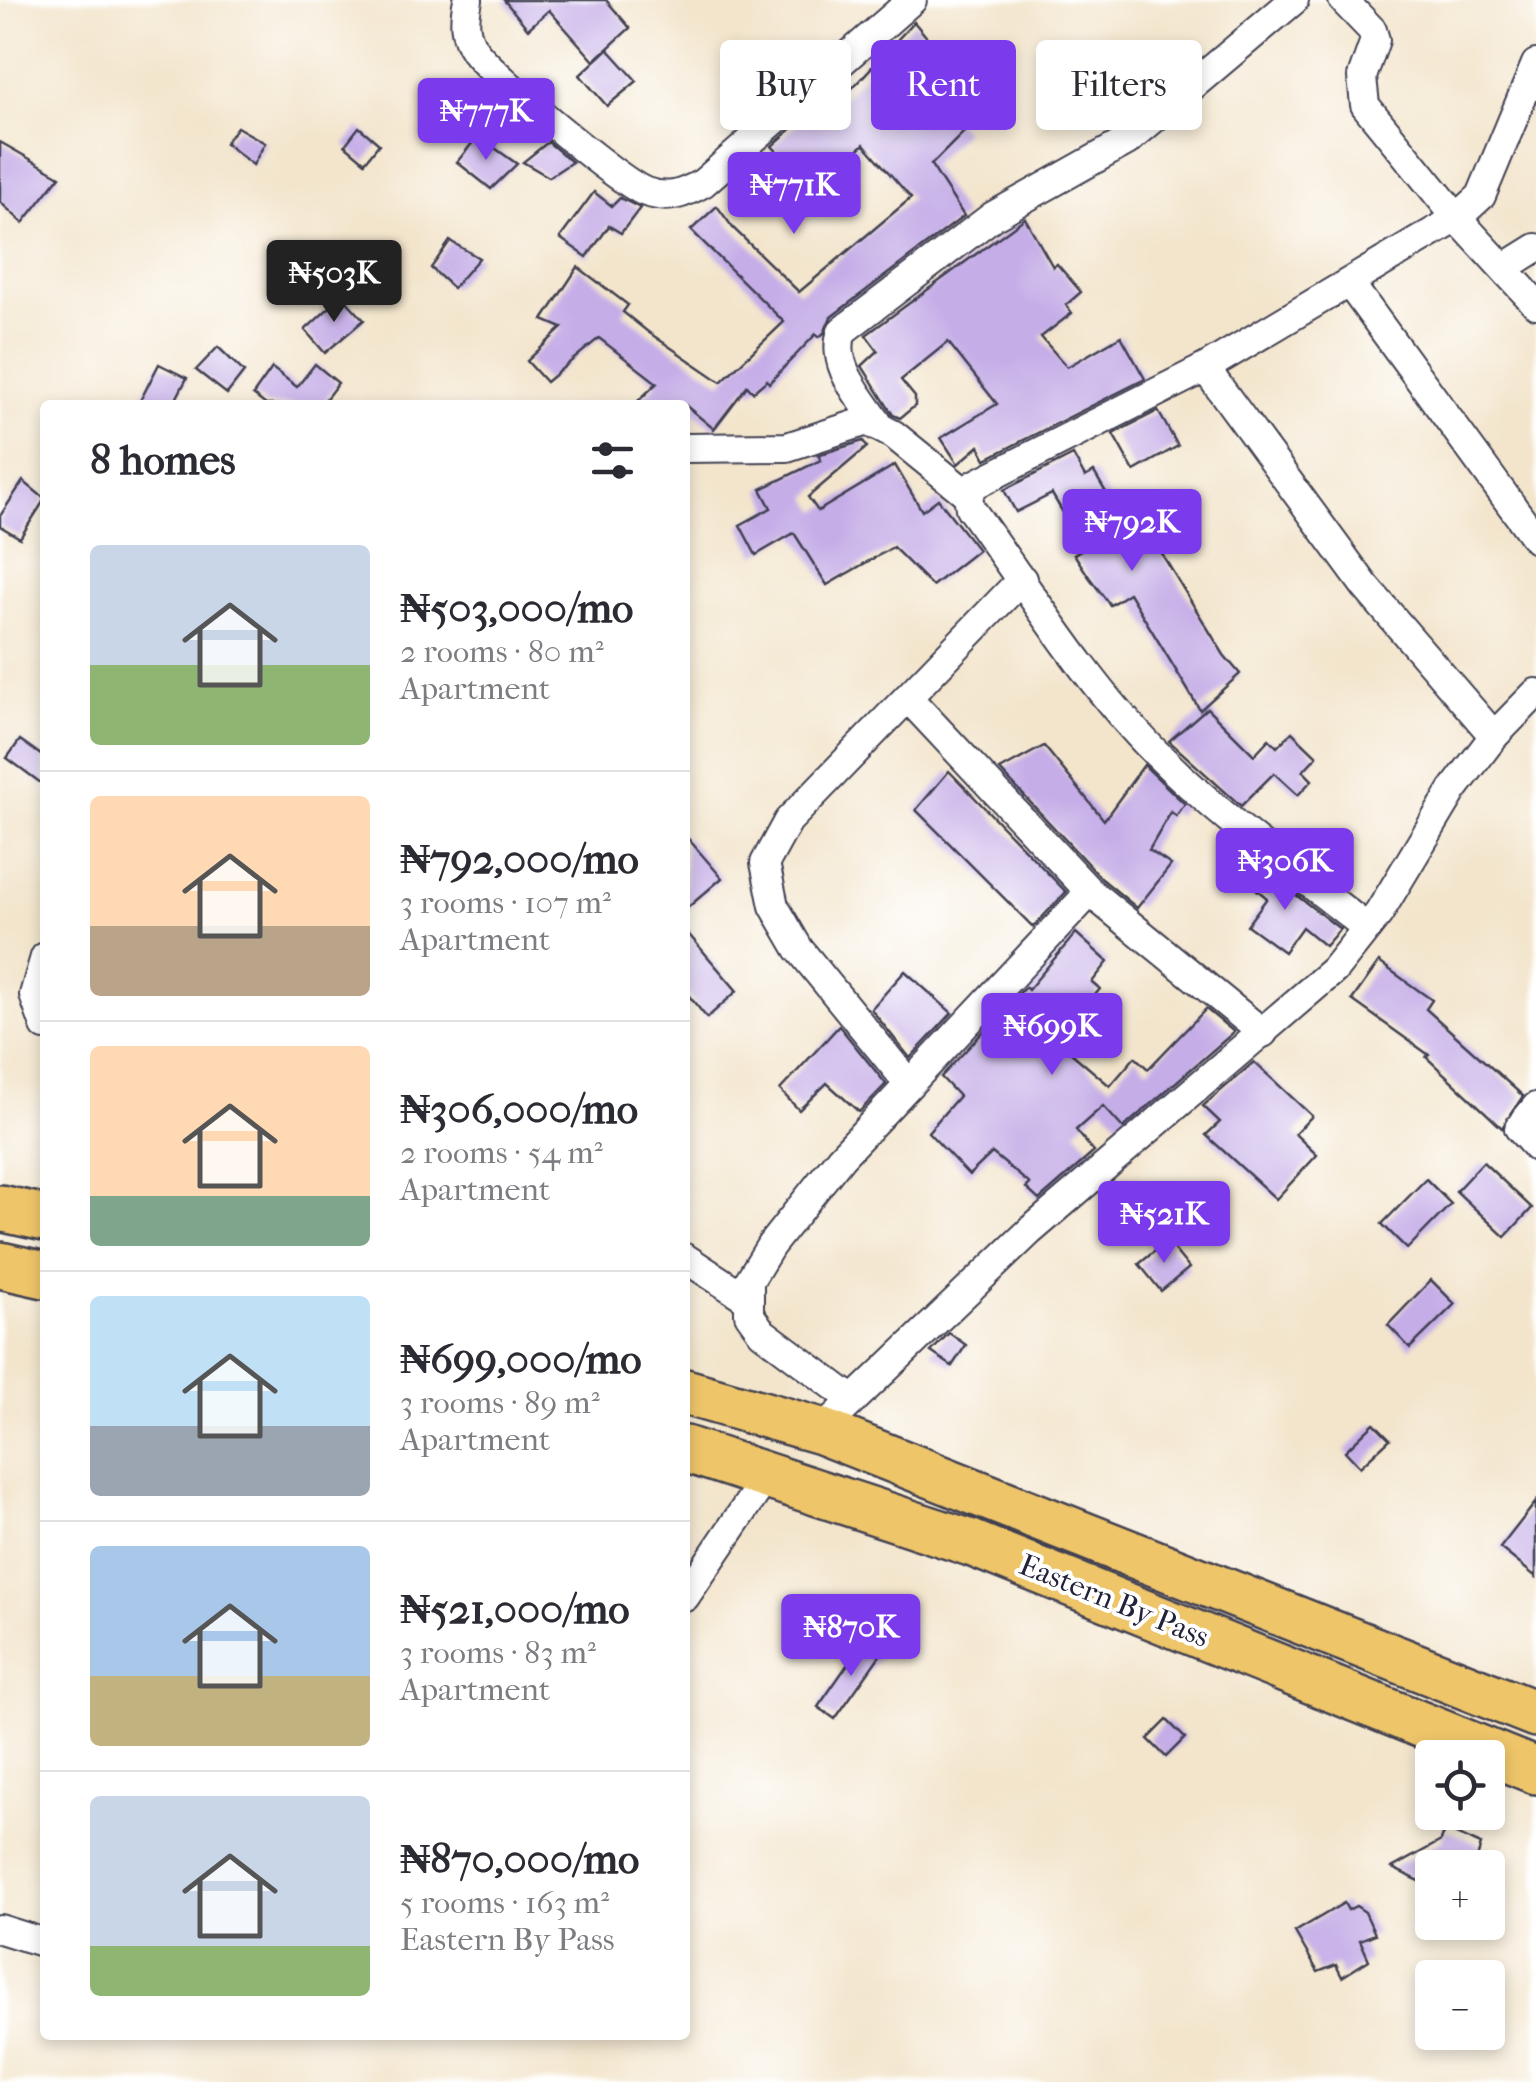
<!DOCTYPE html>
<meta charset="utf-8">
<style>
body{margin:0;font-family:"IM FELL French Canon",serif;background:#f2f2f3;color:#2b2b33;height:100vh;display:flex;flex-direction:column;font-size:38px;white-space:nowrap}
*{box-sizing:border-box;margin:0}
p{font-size:32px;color:#7c7c81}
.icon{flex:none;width:55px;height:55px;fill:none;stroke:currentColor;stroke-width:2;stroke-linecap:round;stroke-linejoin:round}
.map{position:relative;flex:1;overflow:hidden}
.drawer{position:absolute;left:40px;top:400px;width:650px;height:1640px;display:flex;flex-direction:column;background:#fff;border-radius:10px;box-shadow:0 5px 15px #0003}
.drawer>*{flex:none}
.top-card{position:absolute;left:720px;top:40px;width:665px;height:90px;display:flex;gap:20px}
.buttons{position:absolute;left:1415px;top:1740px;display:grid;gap:20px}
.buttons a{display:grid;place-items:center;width:90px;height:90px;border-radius:10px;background:#fff;box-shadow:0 5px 15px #0003;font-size:50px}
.price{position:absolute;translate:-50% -85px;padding:0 22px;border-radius:10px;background:#7c3aed;color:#fff;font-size:32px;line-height:65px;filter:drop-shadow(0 2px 5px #0008)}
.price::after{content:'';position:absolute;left:50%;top:60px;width:30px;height:22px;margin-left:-15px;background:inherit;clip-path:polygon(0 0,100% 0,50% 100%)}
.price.current{background:#222;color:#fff}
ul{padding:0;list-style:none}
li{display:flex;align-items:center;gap:30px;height:250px;padding:0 50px}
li+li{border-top:2px solid #e1e1e2}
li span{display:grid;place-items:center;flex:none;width:280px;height:200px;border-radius:10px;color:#555}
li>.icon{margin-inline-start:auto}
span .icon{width:120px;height:120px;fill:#fffc;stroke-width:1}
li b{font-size:42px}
h2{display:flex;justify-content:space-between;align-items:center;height:120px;padding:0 50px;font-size:42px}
.pill{padding:0 35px;border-radius:10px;background:#fff;box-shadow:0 5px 15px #0003;font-size:35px;line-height:90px}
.pill.current{background:#7c3aed;color:#fff}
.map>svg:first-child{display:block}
.building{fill:#c5ade7}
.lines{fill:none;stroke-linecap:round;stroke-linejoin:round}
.minor-casing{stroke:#413f51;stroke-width:32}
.primary-casing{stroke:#413f51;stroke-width:50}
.minor{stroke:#fff;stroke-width:28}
.primary{stroke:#eec569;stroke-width:45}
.labels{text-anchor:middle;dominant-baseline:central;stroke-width:8;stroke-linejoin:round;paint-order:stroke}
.street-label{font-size:30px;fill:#22223b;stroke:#fff}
</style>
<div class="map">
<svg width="1536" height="2082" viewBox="0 0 1536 2082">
<rect width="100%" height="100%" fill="#fff"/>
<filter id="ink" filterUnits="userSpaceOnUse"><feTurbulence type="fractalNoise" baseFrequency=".01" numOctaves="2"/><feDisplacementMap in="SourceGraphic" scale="20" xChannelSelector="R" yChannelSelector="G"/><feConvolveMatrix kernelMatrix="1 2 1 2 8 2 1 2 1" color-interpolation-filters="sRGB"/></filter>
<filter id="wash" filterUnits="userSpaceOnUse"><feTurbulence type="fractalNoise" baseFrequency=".0048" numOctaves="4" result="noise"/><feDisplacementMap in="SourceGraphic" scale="40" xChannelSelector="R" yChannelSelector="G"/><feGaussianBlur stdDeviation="2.25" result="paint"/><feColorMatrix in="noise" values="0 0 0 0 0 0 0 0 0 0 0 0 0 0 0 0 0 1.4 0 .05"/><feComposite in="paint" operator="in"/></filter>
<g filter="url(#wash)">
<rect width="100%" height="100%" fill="#f3e5cc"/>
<g id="blocks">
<g class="building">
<path d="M504 0H606L630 28 594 61 549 10 528 29Z"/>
<path d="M914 22 946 60 934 71 957 91 942 108 965 131 931 165 964 216 831 317 824 333 819 337 816 334 769 383 767 380 753 392 747 386 714 429 685 405H634L657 383 599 338 546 382 527 361 562 328 543 320 578 267 628 305 623 312 648 332 721 382 784 322 691 230 717 206 733 228 799 292 911 198 864 144 814 191 772 146 820 104 829 113Z"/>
<path d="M608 49 637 81 607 106 580 75Z"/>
<path d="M237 127 265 143 253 165 225 143Z"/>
<path d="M359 127 379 144 365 162 345 145Z"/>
<path d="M478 136 517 164 491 189 457 162Z"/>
<path d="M0 142 60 176 23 223 0 202Z"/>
<path d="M548 142 572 162 549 177 523 162Z"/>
<path d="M594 192 612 206 620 198 640 208 621 233 609 226 587 257 560 238Z"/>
<path d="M1025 218 1053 267 1057 264 1081 292 1066 305 1072 313 1041 337 1067 367 1121 336 1145 379 986 459 979 446 958 464 941 438 997 404 948 342 901 380 915 397V406L900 418 893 415 862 366 878 351 866 335Z"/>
<path d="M450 241 479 258 453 288 431 268Z"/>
<path d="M342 296 364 320 325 353 305 330Z"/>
<path d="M218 347 244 372 227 394 196 370Z"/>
<path d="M159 364 187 378 173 405H138Z"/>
<path d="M315 364 338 383 321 405H266L253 395 272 368 297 387Z"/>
<path d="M1158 411 1178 446 1134 471 1113 434Z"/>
<path d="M863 441 867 447 808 497 818 511 895 465 922 511 938 499 978 550 932 586 893 547 827 585 794 533 756 555 740 525 771 508 761 489 821 460 818 455Z"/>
<path d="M1073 455 1085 477 1094 472 1138 547 1152 538 1224 655 1240 674 1200 710 1129 593 1110 605 1089 577 1074 554 1084 548 1052 494 1016 512 1004 490Z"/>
<path d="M23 481 45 499 20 538 0 526V516Z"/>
<path d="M1207 708 1254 755 1269 739 1277 747 1292 732 1317 756 1303 771 1312 780 1298 795 1274 773 1241 806 1169 741Z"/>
<path d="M20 740 45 758V786L7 758Z"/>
<path d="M1044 746 1104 820 1144 765 1185 804 1176 816 1171 812 1149 850 1171 865 1137 908 1102 879 1000 770Z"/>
<path d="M949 771 1066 892 1033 927 916 810Z"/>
<path d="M685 835 722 878 685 910Z"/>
<path d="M1256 864 1340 929 1325 946 1302 927 1284 952 1247 925 1267 898 1244 879Z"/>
<path d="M685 930 737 991 707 1018 685 991Z"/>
<path d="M1076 933 1108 962 1092 982 1100 989 1078 1015 1091 1025 1070 1052 1110 1086 1135 1057 1148 1069 1206 1009 1234 1032 1123 1128 1103 1106 1076 1130 1094 1152 1039 1200 1026 1188 1030 1184 992 1153 969 1175 928 1132 959 1096 941 1077 1025 987 1028 990Z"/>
<path d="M1379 962 1432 1000 1426 1009 1523 1096 1502 1128 1426 1057 1429 1055 1352 1000Z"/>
<path d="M905 971 952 1013 910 1058 871 1009Z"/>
<path d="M839 1026 886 1084 859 1112 827 1083 799 1110 780 1090Z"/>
<path d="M1254 1062 1312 1116 1295 1134 1317 1155 1276 1199 1206 1135 1220 1122 1203 1106Z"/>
<path d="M1483 1162 1532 1208 1505 1237 1456 1191Z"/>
<path d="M1426 1179 1451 1204 1407 1249 1382 1224Z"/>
<path d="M1167 1241 1189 1268 1161 1291 1139 1264Z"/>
<path d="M1431 1280 1455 1304 1410 1348 1388 1325Z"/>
<path d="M949 1333 966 1345 952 1366 931 1352Z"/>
<path d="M1374 1423 1390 1439 1360 1467 1345 1451Z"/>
<path d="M1536 1502V1577L1500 1548Z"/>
<path d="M866 1638 883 1651 835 1719 818 1707Z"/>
<path d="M1167 1720 1185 1738 1166 1757 1148 1739Z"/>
<path d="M1445 1829 1481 1845 1474 1868H1432V1887L1392 1868 1441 1841Z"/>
<path d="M1344 1903 1348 1910 1356 1906 1365 1912 1375 1934 1360 1940 1369 1960 1342 1977 1336 1965 1318 1972 1295 1932Z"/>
</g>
</g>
</g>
<g filter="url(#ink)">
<use href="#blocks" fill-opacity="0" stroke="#413f51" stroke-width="2.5"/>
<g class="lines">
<defs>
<g id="minor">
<path d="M468 0C464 19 463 34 475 51 492 75 620 183 646 192 669 200 683 194 703 183L912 0"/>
<path d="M1343 0 1372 30 1375 40 1362 77 1365 105 1457 218 1536 304"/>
<path d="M1504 268 1536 248"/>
<path d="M1350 284 1536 539"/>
<path d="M1205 368 1365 586 1494 736"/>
<path d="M879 425C861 397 830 366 842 331L993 216 1127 141 1294 0"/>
<path d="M685 448 787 447 867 421 894 435 968 495"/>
<path d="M909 699 1090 892 1263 1033"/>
<path d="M1367 928C1295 871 1220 817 1155 752 1084 680 1029 589 970 508L968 495 974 485 1205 368 1457 218 1481 196 1536 64"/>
<path d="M45 957 34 995 45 1026"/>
<path d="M909 1084 799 949 774 906 765 863 788 821 1022 579"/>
<path d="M1536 1107 1519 1128 1536 1147"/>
<path d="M685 1258 746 1298"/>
<path d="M853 1400 762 1332 749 1314V1281L771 1245 841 1157 1090 892"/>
<path d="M821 1431 1030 1231 1334 970 1379 913 1453 790 1494 736 1536 693"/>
<path d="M685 1597 767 1476"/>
<path d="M0 1929 45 1943"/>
</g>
<g id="primary">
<path d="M0 1208 45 1218"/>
<path d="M0 1265 45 1275"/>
<path d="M685 1392 821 1431 1536 1714"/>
<path d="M685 1449 971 1543 1536 1771"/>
</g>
</defs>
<use href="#minor" class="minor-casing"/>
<use href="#primary" class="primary-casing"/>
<use href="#minor" class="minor"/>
<use href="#primary" class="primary"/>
</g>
</g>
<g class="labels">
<g class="street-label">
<text transform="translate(1114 1601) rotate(22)">Eastern By Pass</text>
</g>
</g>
</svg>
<div class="buttons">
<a><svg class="icon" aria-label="locate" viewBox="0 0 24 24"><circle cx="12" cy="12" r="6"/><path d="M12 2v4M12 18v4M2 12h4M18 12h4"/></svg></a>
<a>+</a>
<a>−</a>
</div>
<b class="price" style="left:486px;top:163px">₦777K</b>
<b class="price" style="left:794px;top:237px">₦771K</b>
<b class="price current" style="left:334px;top:325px">₦503K</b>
<b class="price" style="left:1132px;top:574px">₦792K</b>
<b class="price" style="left:1285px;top:913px">₦306K</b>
<b class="price" style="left:1052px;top:1078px">₦699K</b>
<b class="price" style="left:1164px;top:1266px">₦521K</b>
<b class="price" style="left:851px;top:1679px">₦870K</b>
<div class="top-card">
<a class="pill">Buy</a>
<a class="pill current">Rent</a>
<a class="pill">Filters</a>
</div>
<section class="drawer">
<h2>8 homes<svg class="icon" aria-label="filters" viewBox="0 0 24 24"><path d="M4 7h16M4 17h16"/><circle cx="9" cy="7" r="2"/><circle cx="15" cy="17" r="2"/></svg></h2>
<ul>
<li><span style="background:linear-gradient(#c9d6e8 60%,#8fb573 0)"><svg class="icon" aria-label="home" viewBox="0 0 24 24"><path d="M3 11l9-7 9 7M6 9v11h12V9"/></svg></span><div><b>₦503,000/mo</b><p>2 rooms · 80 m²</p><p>Apartment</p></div></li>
<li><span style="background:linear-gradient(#ffd9b3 65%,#b9a48a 0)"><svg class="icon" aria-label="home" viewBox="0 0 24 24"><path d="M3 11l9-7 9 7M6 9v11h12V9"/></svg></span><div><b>₦792,000/mo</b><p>3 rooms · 107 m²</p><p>Apartment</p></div></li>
<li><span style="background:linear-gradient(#ffd9b3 75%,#7fa58c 0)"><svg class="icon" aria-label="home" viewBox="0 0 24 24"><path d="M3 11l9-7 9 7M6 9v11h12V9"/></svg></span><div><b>₦306,000/mo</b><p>2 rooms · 54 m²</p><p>Apartment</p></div></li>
<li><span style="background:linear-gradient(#bfe0f5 65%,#9aa5b1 0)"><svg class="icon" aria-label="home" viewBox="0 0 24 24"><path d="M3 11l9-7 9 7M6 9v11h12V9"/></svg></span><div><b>₦699,000/mo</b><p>3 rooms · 89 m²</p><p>Apartment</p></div></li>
<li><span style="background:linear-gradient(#a9c7e8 65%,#c2b280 0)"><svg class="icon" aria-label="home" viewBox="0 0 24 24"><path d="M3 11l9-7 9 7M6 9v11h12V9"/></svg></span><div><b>₦521,000/mo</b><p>3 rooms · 83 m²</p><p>Apartment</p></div></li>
<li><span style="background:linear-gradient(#c9d6e8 75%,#8fb573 0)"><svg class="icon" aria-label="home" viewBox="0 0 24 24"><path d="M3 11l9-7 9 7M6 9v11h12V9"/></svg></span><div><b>₦870,000/mo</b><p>5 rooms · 163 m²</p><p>Eastern By Pass</p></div></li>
</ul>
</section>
</div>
